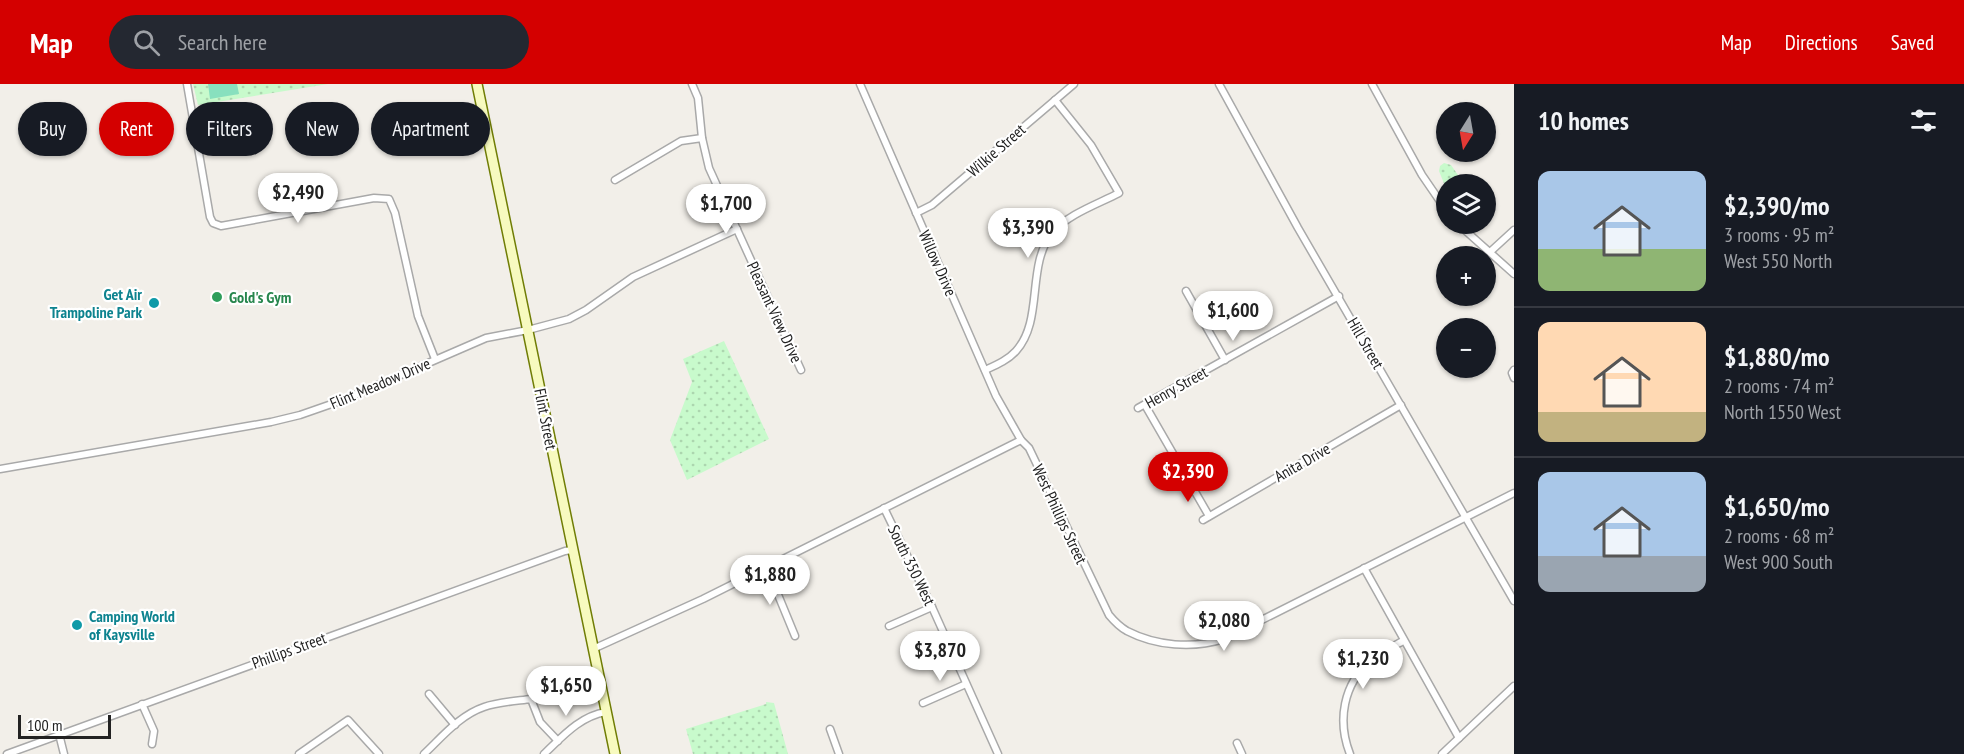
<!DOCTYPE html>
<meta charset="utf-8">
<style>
body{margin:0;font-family:"PT Sans Narrow",sans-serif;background:#242831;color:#f1f3f6;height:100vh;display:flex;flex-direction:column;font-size:22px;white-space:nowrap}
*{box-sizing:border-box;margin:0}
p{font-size:20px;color:#9ea1a6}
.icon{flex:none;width:33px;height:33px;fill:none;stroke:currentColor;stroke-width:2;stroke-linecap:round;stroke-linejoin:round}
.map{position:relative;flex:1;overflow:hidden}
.sheet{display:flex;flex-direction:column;background:#171b24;width:450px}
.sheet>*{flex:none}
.hud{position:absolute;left:18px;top:18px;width:570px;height:54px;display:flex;gap:12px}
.needle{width:39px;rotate:191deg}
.tools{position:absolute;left:1436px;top:18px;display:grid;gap:12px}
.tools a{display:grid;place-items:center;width:60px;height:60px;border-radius:50%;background:#171b24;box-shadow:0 2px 4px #0004;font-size:30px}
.scale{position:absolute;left:18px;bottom:15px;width:93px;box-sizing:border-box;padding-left:6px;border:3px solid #222;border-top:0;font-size:16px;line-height:21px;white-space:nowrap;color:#222;-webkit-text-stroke:4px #fff;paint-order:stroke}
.price{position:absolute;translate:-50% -51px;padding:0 14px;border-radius:21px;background:#fff;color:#222;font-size:20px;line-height:39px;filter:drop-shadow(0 2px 3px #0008)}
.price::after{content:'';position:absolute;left:50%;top:36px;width:18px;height:14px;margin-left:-9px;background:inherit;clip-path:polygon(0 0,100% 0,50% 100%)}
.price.active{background:#d40000;color:#fff}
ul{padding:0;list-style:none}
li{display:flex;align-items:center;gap:18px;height:150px;padding:0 24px}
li+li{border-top:2px solid #363941}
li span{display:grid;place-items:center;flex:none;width:168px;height:120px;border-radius:12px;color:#555}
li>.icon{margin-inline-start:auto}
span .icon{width:72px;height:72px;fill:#fffc;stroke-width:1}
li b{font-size:26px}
h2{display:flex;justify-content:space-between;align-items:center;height:72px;padding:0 24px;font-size:26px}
.pill{padding:0 21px;border-radius:27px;background:#171b24;box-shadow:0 2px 4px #0004;font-size:21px;line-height:54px}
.pill.active{background:#d40000;color:#fff}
header{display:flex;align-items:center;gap:36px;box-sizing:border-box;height:84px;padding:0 30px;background:#d40000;color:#fff}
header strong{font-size:28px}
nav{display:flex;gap:33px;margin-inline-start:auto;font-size:21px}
.search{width:420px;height:54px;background:#242831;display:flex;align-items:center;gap:15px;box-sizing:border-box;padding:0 21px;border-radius:33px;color:#9ea1a6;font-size:22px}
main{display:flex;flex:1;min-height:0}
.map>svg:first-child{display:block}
.park{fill:url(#park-dots)}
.pitch{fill:#88e0be}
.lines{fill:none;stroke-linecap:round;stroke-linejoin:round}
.street-casing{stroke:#a9a9a9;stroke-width:9}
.secondary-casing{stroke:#707d05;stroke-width:12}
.street{stroke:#fff;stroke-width:6}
.secondary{stroke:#f7fabf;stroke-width:9}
.leisure-dot{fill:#2e9e5b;stroke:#fff;stroke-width:2}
.culture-dot{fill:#0f9aa8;stroke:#fff;stroke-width:2}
.labels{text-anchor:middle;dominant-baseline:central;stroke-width:4.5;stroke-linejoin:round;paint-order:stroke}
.street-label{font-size:16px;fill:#222;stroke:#fff}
.culture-label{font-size:16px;font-weight:bold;fill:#0d838f;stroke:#fff;text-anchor:end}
.leisure-label{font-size:16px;font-weight:bold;fill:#27864d;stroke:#fff;text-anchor:start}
</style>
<header>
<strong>Map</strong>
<div class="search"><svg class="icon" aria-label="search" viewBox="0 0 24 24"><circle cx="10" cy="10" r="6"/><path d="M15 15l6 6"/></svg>Search here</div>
<nav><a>Map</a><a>Directions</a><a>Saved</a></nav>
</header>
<main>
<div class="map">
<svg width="1514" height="670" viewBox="0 0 1514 670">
<defs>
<pattern id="park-dots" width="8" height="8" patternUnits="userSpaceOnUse" patternTransform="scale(1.5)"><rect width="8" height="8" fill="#c8facc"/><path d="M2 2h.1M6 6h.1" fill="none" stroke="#acd6af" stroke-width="1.8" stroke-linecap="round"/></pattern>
</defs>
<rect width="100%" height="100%" fill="#f2efe9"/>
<g class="park">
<path d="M193 0H328L198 21Z"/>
<path d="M1444 79 1451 81 1460 94 1459 100 1445 102 1439 87 1440 82Z"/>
<path d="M724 257 769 355 687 396 670 356 692 298 683 275Z"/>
<path d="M766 618 774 619 788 670H693L686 645 766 620Z"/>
</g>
<path class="pitch" d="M208 0H237L239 10 210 15Z"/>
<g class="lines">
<defs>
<g id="street">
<path d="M187 0 210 133 213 139 221 142 374 114 389 115 395 129 418 232 435 275"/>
<path d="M692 0 698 14 702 54 709 84 801 286"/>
<path d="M860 0 996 312 1021 356 1029 364 1109 531C1114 537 1120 543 1127 547 1156 562 1193 565 1224 555L1514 409"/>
<path d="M1219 0 1298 144 1514 517"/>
<path d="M1372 0 1422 91 1446 126"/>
<path d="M615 96 681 57 702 54"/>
<path d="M916 129 932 121 1074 0"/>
<path d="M1458 140 1514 190"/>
<path d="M1490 168 1514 146"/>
<path d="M1186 207 1225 276"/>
<path d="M985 286C996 281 1008 276 1016 267 1044 236 1026 182 1052 149 1068 130 1098 120 1119 109L1091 61 1055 16"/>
<path d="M1514 286 1512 289 1514 294"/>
<path d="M1145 321 1209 432"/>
<path d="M1138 324 1339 212"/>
<path d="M0 385 271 338 300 331 343 316 486 254 528 246 569 235 586 226 633 193 737 145"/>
<path d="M884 424 932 523 998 670"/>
<path d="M1203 436 1401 321"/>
<path d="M767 484 795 552"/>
<path d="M1364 484 1459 654"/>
<path d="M889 542 932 523"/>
<path d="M593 565 703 515 1021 356"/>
<path d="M429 610 455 641"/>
<path d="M923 619 966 600"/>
<path d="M142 620 154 647 152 660"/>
<path d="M830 645 839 670"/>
<path d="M59 650 64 670"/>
<path d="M1237 659 1242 670"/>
<path d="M7 670 565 467 572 466"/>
<path d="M299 670 348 636 379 670"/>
<path d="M424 670C442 653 460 631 484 623 498 618 516 617 531 615L540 638 558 657"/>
<path d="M544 670C562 653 580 632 606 628"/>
<path d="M1350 670C1337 637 1343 600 1371 576 1381 568 1392 563 1403 557"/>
<path d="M1442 670 1514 602"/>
</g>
<path id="secondary" d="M477 0 615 670"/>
</defs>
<use href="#street" class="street-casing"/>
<use href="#secondary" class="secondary-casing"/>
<use href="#street" class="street"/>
<use href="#secondary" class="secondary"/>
</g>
<circle class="leisure-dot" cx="217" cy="213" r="6"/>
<g class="culture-dot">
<circle cx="154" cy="219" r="6"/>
<circle cx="77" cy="541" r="6"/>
</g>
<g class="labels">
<g class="street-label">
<text transform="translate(996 66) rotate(-41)">Wilkie Street</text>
<text transform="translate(938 179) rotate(66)">Willow Drive</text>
<text transform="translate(775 228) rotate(65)">Pleasant View Drive</text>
<text transform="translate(1366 259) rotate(60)">Hill Street</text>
<text transform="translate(380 299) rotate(-23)">Flint Meadow Drive</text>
<text transform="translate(1176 303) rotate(-29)">Henry Street</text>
<text transform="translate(546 335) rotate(79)">Flint Street</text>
<text transform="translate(1302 378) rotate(-30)">Anita Drive</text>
<text transform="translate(1060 430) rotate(65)">West Phillips Street</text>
<text transform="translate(912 481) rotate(64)">South 350 West</text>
<text transform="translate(289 566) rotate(-20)">Phillips Street</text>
</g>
<g class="culture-label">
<text x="142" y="210">Get Air<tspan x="142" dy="18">Trampoline Park</tspan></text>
<text x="89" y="532" text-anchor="start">Camping World<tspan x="89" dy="18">of Kaysville</tspan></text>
</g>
<g class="leisure-label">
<text x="229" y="213">Gold's Gym</text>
</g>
</g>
</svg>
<div class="tools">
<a><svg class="needle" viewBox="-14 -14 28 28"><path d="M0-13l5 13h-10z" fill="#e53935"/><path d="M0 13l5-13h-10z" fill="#9ea1a6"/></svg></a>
<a><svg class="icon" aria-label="layers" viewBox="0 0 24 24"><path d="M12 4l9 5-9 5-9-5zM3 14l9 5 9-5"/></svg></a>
<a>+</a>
<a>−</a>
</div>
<div class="scale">100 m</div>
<b class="price" style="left:298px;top:140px">$2,490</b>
<b class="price" style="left:726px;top:151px">$1,700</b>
<b class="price" style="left:1028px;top:175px">$3,390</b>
<b class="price" style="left:1233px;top:258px">$1,600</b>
<b class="price active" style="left:1188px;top:419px">$2,390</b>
<b class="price" style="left:770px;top:522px">$1,880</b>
<b class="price" style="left:1224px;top:568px">$2,080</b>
<b class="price" style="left:940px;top:598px">$3,870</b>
<b class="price" style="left:1363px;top:606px">$1,230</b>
<b class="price" style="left:566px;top:633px">$1,650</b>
<div class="hud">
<a class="pill">Buy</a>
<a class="pill active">Rent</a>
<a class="pill">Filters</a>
<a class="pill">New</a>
<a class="pill">Apartment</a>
</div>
</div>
<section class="sheet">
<h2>10 homes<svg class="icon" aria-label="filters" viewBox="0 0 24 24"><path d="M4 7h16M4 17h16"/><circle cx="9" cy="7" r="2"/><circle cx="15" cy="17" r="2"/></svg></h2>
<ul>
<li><span style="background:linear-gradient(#a9c7e8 65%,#8fb573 0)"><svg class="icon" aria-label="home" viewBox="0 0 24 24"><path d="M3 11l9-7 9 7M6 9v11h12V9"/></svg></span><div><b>$2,390/mo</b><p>3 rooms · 95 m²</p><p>West 550 North</p></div></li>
<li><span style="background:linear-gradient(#ffd9b3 75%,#c2b280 0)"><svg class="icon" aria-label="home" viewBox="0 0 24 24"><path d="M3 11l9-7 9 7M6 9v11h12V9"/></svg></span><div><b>$1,880/mo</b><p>2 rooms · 74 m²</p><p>North 1550 West</p></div></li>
<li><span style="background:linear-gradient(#a9c7e8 70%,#9aa5b1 0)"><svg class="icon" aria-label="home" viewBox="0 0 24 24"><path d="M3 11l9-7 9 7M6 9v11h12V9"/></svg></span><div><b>$1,650/mo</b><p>2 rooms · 68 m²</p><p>West 900 South</p></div></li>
</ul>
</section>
</main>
